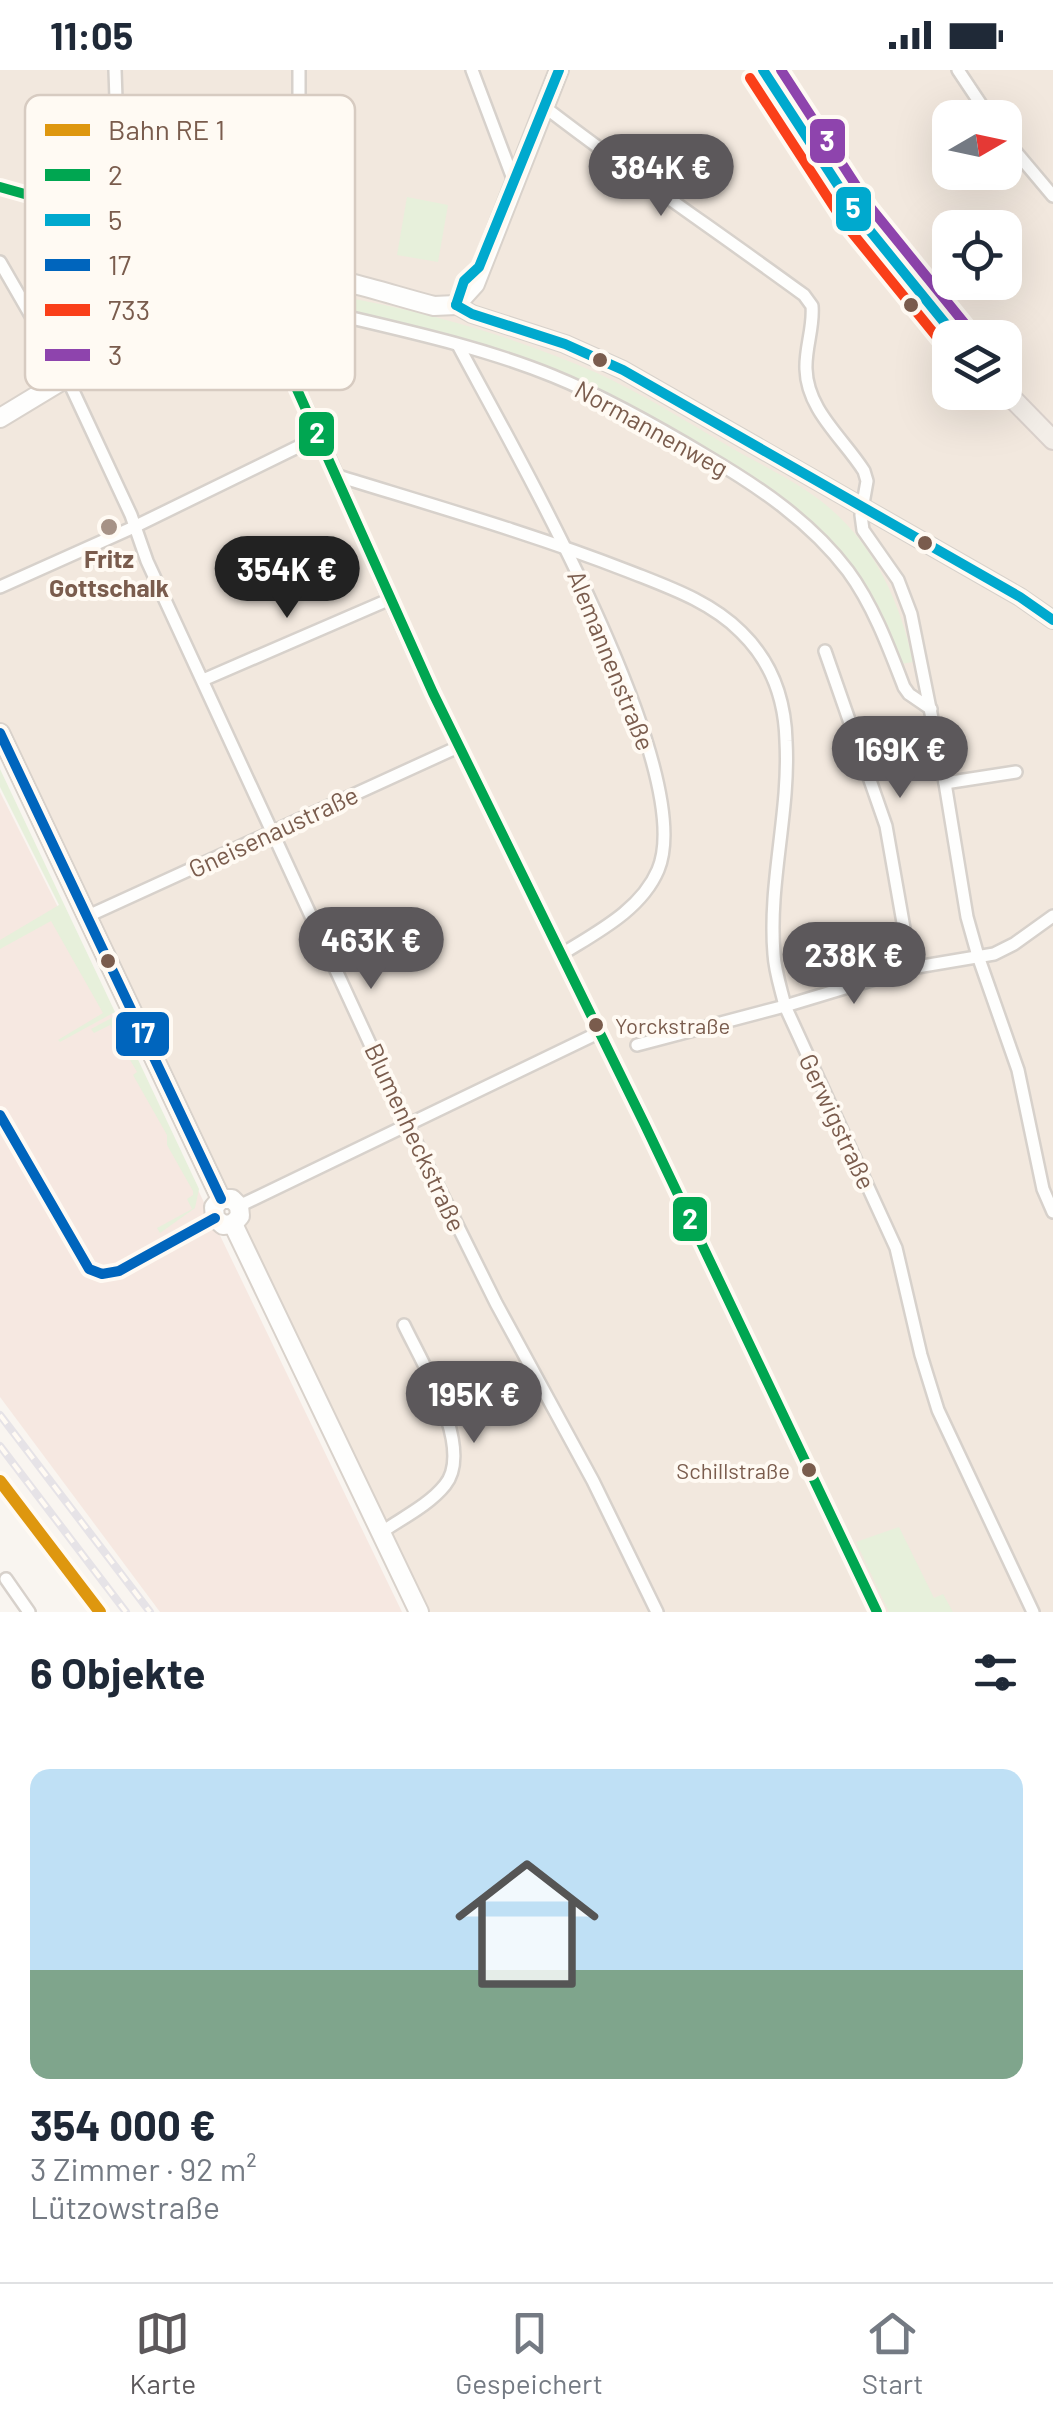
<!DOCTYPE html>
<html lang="de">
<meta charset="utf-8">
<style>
body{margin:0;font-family:Barlow,sans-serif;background:#f2f2f3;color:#1f2937;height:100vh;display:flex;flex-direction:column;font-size:38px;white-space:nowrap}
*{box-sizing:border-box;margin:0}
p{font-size:32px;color:#747a83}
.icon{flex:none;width:55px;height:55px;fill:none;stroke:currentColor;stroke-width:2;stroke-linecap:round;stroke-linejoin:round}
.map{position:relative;height:1542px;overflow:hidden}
.details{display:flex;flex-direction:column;background:#fff;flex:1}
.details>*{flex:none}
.needle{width:65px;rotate:81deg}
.buttons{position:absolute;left:932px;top:30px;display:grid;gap:20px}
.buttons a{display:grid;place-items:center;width:90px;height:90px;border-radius:20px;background:#fff;box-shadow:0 10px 40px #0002;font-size:50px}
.price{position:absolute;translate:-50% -85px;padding:0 22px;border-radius:35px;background:#5c585b;color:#fff;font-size:32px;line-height:65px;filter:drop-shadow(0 2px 5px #0008)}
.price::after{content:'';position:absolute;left:50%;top:60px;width:30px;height:22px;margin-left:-15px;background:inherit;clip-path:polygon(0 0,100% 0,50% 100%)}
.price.on{background:#222;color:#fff}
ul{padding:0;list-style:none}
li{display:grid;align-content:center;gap:20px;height:530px;padding:0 30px}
li span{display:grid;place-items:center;height:310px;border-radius:20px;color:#555}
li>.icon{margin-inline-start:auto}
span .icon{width:180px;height:180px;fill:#fffc;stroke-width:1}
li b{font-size:42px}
h2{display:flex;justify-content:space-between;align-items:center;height:120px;padding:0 30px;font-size:42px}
.status{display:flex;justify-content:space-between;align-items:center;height:70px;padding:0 50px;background:#fff;direction:ltr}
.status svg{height:28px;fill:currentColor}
.tab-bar{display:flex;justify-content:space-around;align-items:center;height:140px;border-top:2px solid #e0e1e3;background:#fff;font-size:28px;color:#747a83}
.tab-bar a{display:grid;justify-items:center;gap:5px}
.tab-bar .on{color:#5c585b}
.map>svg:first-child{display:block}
.residential{fill:#f2e8de;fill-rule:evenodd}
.commercial{fill:#f6e8e1}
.green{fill:#e7f0db}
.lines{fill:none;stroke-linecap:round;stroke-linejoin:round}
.minor-casing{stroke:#d7d1cb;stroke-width:16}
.tertiary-casing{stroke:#d7d1cb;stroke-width:20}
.secondary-casing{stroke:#d9d2cb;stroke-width:22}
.primary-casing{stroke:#dad1cc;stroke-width:22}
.minor{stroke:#fefefd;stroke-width:11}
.tertiary{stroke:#fefefd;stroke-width:15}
.secondary{stroke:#fefefd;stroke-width:18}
.primary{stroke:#f3eee8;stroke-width:18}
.rail-casing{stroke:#e6e3e7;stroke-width:8}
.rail{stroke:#fffaf3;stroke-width:4;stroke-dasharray:11;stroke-linecap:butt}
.bus-1-casing{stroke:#fffaf3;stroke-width:18}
.bus-2-casing{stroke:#fffaf3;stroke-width:18}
.bus-3-casing{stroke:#fffaf3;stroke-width:18}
.bus-4-casing{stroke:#fffaf3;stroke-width:18}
.bus-5-casing{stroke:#fffaf3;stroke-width:18}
.bus-1{stroke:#00a651;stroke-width:10}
.bus-2{stroke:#00a9ce;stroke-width:10}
.bus-3{stroke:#0065bd;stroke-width:10}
.bus-4{stroke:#fa3f19;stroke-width:10}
.bus-5{stroke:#8e44ad;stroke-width:10}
.rail-1-casing{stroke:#fffaf3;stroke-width:20}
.rail-1{stroke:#de970f;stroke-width:12}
.bus-dot{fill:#7a5c4d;stroke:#fffaf3;stroke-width:4}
.poi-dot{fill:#a69286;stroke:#fffaf3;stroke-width:4}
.labels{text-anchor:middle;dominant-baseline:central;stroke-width:8;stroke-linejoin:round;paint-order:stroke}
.bus-label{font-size:22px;fill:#7a5c4d;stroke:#fffaf3;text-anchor:start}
.street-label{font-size:25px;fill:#7a5c4d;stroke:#fffaf3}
.poi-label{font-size:25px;font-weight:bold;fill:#7a5c4d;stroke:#fffaf3}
.key{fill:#fffaf3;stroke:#d7cbc1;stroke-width:2.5}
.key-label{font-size:28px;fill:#7a5c4d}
.line-badge{stroke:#fffaf3;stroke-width:4}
.badge-label{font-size:28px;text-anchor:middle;font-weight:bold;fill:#fff}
</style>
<div class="status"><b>11:05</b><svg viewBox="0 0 49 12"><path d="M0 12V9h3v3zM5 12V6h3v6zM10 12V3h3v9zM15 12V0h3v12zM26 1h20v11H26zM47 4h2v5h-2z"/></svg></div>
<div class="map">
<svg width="1053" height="1542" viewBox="0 0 1053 1542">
<rect width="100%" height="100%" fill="#f9f5f0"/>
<path class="residential" d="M0 0H1053V1542H425L0 655ZM950 48H1005V102H950ZM950 158H1005V212H950ZM950 268H1005V322H950Z"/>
<path class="commercial" d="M0 722 141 1002 402 1542H160L0 1327Z"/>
<g class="green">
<path d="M407 127 448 135 438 192 397 185Z"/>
<path d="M306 221C405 235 506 263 597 303 643 324 687 352 730 377 759 394 794 410 821 431 873 471 900 531 913 592L901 594 870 529 812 456 599 321C506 276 405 254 304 231L302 224Z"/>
<path d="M0 699 115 942 60 972 58 970 103 943 51 851 0 879V870L59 835 0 717Z"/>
<path d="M117 945 199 1119 195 1138 160 1163 157 1158 192 1139 187 1129 193 1125V1121L167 1075V1065L133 1005 137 1002 110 955 94 963 91 959Z"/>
<path d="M899 1457 934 1528 943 1524 953 1542H889L856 1472Z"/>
</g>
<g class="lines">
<defs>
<g id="minor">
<path d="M299 0V31"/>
<path d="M472 0 515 114"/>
<path d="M958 0 990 48"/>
<path d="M546 38C630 103 718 162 804 225L812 236C814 257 805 278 806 299 807 340 843 368 864 401L867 411 861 445 863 460 898 510 911 544 945 713 967 847 978 886 1018 1000 1043 1119 1053 1142"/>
<path d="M1005 69 1053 126"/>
<path d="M831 106 842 92 837 65"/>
<path d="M0 117 209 176C250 200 337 405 359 457 420 607 496 748 566 893 672 1108 774 1325 877 1542"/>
<path d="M113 149 118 88 115 0"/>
<path d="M0 192 68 310 131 445 147 491 407 1054 496 1233 593 1411 657 1542"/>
<path d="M295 203 297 235C382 256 472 273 553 306 607 328 658 357 708 387 759 417 811 452 848 501 873 535 889 578 904 617L909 624 931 639"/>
<path d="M458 275C510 373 700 701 658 800 641 840 597 862 562 884"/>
<path d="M338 406C435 436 533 464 628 501 668 517 710 531 741 562 772 592 785 629 786 671 790 742 768 813 774 884 775 902 781 919 785 936L896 1178 921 1285 938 1340 1033 1542"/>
<path d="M0 517 134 457 320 366"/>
<path d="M825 581 886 756 911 898"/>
<path d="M203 610 388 530"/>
<path d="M945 713 1016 702"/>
<path d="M88 846 458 677"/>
<path d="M637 975 785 936 911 898 994 884 1014 874 1053 846"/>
<path d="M0 1045 89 1199 102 1204 119 1201 215 1148"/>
<path d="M239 1136 600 962"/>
<path d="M382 1462C402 1448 429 1435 445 1415 475 1378 421 1291 404 1255"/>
<path d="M6 1509 29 1542"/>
</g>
<path id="tertiary" d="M456 235 472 244 565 274 623 300 1020 527 1053 550"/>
<g id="secondary">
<path d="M456 235 475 214 559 0"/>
<path d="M0 348 205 224C281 182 356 216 434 236L456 235"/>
<path d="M0 663 221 1129"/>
<path d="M221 1129 214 1137 215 1148 223 1155 233 1154"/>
<path d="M221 1129H232L239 1136 240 1146 233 1154"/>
<path d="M233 1154 419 1542"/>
</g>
<g id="primary">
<path d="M763 0 858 146 957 268"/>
<path d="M1005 321 1053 370"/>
</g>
</defs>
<use href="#minor" class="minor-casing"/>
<use href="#tertiary" class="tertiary-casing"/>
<use href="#secondary" class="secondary-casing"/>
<use href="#primary" class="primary-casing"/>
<use href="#minor" class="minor"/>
<use href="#tertiary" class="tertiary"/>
<use href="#secondary" class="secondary"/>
<use href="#primary" class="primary"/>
<defs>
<g id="rail">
<path d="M0 1345 150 1542"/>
<path d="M0 1376 126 1542"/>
</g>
</defs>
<use href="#rail" class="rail-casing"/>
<use href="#rail" class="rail"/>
<defs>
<path id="bus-1" d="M0 117 209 176 226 193 247 223 291 306 433 623 645 1055 877 1542"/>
<g id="bus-2">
<path d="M763 0 858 146 957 268"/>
<path d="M456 235 472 244 565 274 623 300 1020 527 1053 550"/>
<path d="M456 235 464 211 479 197 559 0"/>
</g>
<g id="bus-3">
<path d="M0 663 221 1129"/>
<path d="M0 1045 89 1199 102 1204 119 1201 215 1148"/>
</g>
<path id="bus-4" d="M750 8 845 154 945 277"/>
<path id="bus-5" d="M781 0 870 137 969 259"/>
</defs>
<use href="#bus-1" class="bus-1-casing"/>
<use href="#bus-2" class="bus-2-casing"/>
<use href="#bus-3" class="bus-3-casing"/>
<use href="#bus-4" class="bus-4-casing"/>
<use href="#bus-5" class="bus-5-casing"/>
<use href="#bus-1" class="bus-1"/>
<use href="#bus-2" class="bus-2"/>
<use href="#bus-3" class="bus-3"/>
<use href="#bus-4" class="bus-4"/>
<use href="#bus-5" class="bus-5"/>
<defs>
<path id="rail-1" d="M0 1411 100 1542"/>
</defs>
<use href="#rail-1" class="rail-1-casing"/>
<use href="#rail-1" class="rail-1"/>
</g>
<g class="bus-dot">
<circle cx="911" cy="235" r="9"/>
<circle cx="600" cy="290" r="9"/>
<circle cx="925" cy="473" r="9"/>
<circle cx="108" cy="891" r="9"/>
<circle cx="596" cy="955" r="9"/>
<circle cx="809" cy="1400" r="9"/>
</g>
<circle class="poi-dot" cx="109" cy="457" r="10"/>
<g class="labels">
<g class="bus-label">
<text x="615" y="955">Yorckstraße</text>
<text x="790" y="1400" text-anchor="end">Schillstraße</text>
</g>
<g class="street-label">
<text transform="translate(652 358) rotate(29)">Normannenweg</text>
<text transform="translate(612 590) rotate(68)">Alemannenstraße</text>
<text transform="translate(273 761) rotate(-25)">Gneisenaustraße</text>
<text transform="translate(838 1051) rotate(65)">Gerwigstraße</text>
<text transform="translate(416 1067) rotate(65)">Blumenheckstraße</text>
</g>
<g class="poi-label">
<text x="109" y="488">Fritz<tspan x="109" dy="29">Gottschalk</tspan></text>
</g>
</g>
<rect x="25" y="25" width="330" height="295" rx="15" class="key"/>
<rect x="45" y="54" width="45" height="12" fill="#de970f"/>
<rect x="45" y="99" width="45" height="12" fill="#00a651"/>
<rect x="45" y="144" width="45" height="12" fill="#00a9ce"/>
<rect x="45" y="189" width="45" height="12" fill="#0065bd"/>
<rect x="45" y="234" width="45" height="12" fill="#fa3f19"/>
<rect x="45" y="279" width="45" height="12" fill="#8e44ad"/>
<g class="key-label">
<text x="108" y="70">Bahn RE 1</text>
<text x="108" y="115">2</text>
<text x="108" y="160">5</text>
<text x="108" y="205">17</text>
<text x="108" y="250">733</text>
<text x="108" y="295">3</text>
</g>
<g class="line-badge">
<rect x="808" y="47" width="39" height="48" rx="10" fill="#8e44ad"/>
<rect x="834" y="115" width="39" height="48" rx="10" fill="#00a9ce"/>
<rect x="297" y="340" width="39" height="48" rx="10" fill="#00a651"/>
<rect x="114" y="940" width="57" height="48" rx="10" fill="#0065bd"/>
<rect x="671" y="1125" width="38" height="48" rx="10" fill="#00a651"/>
</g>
<g class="badge-label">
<text x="827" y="81">3</text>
<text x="853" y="148">5</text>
<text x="317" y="373">2</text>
<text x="143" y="973">17</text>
<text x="690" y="1159">2</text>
</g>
</svg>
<div class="buttons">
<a><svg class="needle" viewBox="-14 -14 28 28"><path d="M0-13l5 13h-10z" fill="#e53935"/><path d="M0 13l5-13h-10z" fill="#747a83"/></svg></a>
<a><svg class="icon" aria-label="locate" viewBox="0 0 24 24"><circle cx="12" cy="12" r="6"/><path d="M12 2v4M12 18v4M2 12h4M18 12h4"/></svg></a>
<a><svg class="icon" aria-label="layers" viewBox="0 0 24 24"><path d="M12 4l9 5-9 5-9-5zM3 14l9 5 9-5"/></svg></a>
</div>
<b class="price" style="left:661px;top:149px">384K €</b>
<b class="price on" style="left:287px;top:551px">354K €</b>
<b class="price" style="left:900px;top:731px">169K €</b>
<b class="price" style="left:371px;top:922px">463K €</b>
<b class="price" style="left:854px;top:937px">238K €</b>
<b class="price" style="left:474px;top:1376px">195K €</b>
</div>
<section class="details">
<h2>6 Objekte<svg class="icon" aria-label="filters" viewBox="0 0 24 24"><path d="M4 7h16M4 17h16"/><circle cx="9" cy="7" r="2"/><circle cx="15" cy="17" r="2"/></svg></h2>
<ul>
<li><span style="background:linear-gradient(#bfe0f5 65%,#7fa58c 0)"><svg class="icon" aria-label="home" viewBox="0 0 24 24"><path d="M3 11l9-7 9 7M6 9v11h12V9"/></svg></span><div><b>354 000 €</b><p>3 Zimmer · 92 m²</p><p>Lützowstraße</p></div></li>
</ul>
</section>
<nav class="tab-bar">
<a class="on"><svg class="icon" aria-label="map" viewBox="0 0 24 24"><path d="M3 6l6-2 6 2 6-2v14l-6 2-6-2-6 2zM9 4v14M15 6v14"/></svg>Karte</a>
<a><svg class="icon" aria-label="saved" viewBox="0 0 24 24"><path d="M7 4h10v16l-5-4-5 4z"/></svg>Gespeichert</a>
<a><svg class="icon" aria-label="home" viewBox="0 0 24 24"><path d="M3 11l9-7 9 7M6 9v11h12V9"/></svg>Start</a>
</nav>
